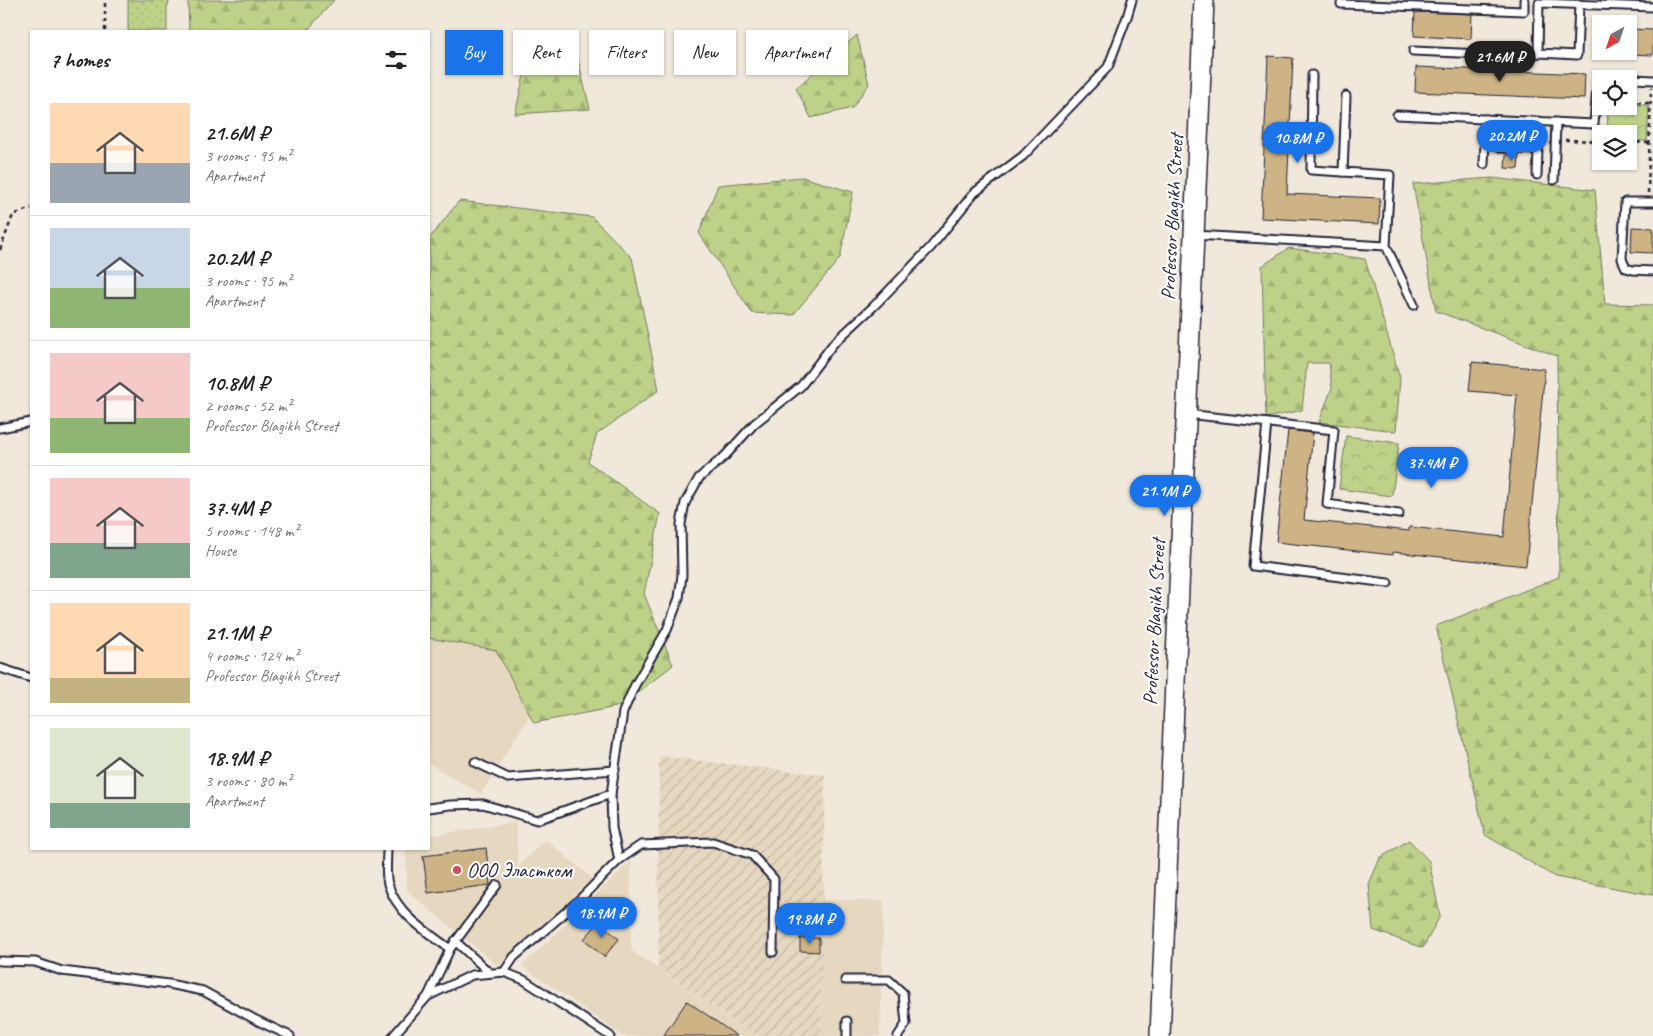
<!DOCTYPE html>
<meta charset="utf-8">
<style>
body{margin:0;font-family:Caveat,sans-serif;background:#f6f6f6;color:#202124;height:100vh;display:flex;flex-direction:column;font-size:19px;white-space:nowrap}
*{box-sizing:border-box;margin:0}
p{font-size:16px;color:#757577}
.icon{flex:none;width:28px;height:28px;fill:none;stroke:currentColor;stroke-width:2;stroke-linecap:round;stroke-linejoin:round}
.map{position:relative;flex:1;overflow:hidden}
.side{position:absolute;left:30px;top:30px;width:400px;height:820px;display:flex;flex-direction:column;background:#fff;border-radius:0px;box-shadow:0 1px 4px #0004}
.side>*{flex:none}
.banner{position:absolute;left:445px;top:30px;width:475px;height:45px;display:flex;gap:10px}
.needle{width:32px;rotate:220deg}
.controls{position:absolute;left:1592px;top:15px;display:grid;gap:10px}
.controls a{display:grid;place-items:center;width:45px;height:45px;border-radius:0px;background:#fff;box-shadow:0 1px 4px #0004;font-size:25px}
.price{position:absolute;translate:-50% -42px;padding:0 11px;border-radius:18px;background:#1a73e8;color:#fff;font-size:16px;line-height:32px;filter:drop-shadow(0 1px 2px #0008)}
.price::after{content:'';position:absolute;left:50%;top:30px;width:15px;height:11px;margin-left:-8px;background:inherit;clip-path:polygon(0 0,100% 0,50% 100%)}
.price.current{background:#222;color:#fff}
ul{padding:0;list-style:none}
li{display:flex;align-items:center;gap:15px;height:125px;padding:0 20px}
li+li{border-top:1px solid #e0e0e0}
li span{display:grid;place-items:center;flex:none;width:140px;height:100px;border-radius:0px;color:#555}
li>.icon{margin-inline-start:auto}
span .icon{width:60px;height:60px;fill:#fffc;stroke-width:1}
li b{font-size:21px}
h2{display:flex;justify-content:space-between;align-items:center;height:60px;padding:0 20px;font-size:21px}
.tag{padding:0 18px;border-radius:0px;background:#fff;box-shadow:0 1px 4px #0004;font-size:18px;line-height:45px}
.tag.current{background:#1a73e8;color:#fff}
.map>svg:first-child{display:block}
.built{fill:#e6d8c0}
.industrial{fill:url(#industrial-furrows)}
.grass{fill:url(#grass-dots);stroke:#707a62}
.forest{fill:url(#forest-firs);stroke:#707a62}
.park{fill:url(#park-crowns);stroke:#707a62}
.building{fill:#ceb485;stroke:#22223b}
.lines{fill:none;stroke-linecap:round;stroke-linejoin:round}
.lane-casing{stroke:#22223b;stroke-width:11}
.secondary-casing{stroke:#22223b;stroke-width:22}
.path{stroke:#22223b;stroke-width:2.5;stroke-dasharray:4 4;stroke-linecap:butt}
.lane{stroke:#fff;stroke-width:7}
.secondary{stroke:#fff;stroke-width:19}
.poi-dot{fill:#d1495b;stroke:#fff;stroke-width:2}
.labels{text-anchor:middle;dominant-baseline:central;stroke-width:4;stroke-linejoin:round;paint-order:stroke}
.street-label{font-size:20px;fill:#22223b;stroke:#fff}
.poi-label{font-size:20px;fill:#22223b;stroke:#fff;text-anchor:start}
</style>
<div class="map">
<svg width="1653" height="1036" viewBox="0 0 1653 1036">
<defs>
<pattern id="industrial-furrows" width="10" height="10" patternUnits="userSpaceOnUse" patternTransform="scale(1.25)"><rect width="10" height="10" fill="#e6d8c0"/><path d="M-1 1l2-2M0 10L10 0M9 11l2-2" fill="none" stroke="#c5b9a6"/></pattern>
<pattern id="grass-dots" width="8" height="8" patternUnits="userSpaceOnUse" patternTransform="scale(1.25)"><rect width="8" height="8" fill="#bdd288"/><path d="M2 2h.1M6 6h.1" fill="none" stroke="#a2b476" stroke-width="1.8" stroke-linecap="round"/></pattern>
<pattern id="forest-firs" width="22" height="20" patternUnits="userSpaceOnUse" patternTransform="scale(1.25)"><rect width="22" height="20" fill="#bdd288"/><path d="M5 1l3.5 6h-7zM16 11l3.5 6h-7z" fill="#a2b476"/></pattern>
<pattern id="park-crowns" width="20" height="18" patternUnits="userSpaceOnUse" patternTransform="scale(1.25)"><rect width="20" height="18" fill="#bdd288"/><path d="M2 6a3 3 0 1 1 6 0M12 15a3 3 0 1 1 6 0" fill="none" stroke="#a2b476"/></pattern>
</defs>
<rect width="100%" height="100%" fill="#f0e8da"/>
<filter id="ink" filterUnits="userSpaceOnUse"><feTurbulence type="fractalNoise" baseFrequency=".02" numOctaves="2"/><feDisplacementMap in="SourceGraphic" scale="10" xChannelSelector="R" yChannelSelector="G"/><feConvolveMatrix kernelMatrix="1 2 1 2 8 2 1 2 1" color-interpolation-filters="sRGB"/></filter>
<g filter="url(#ink)">
<g class="built">
<path d="M429 522 545 690 481 794 429 764Z"/>
<path d="M516 822 518 867 545 839 592 878 498 966 407 891 406 849H429V836Z"/>
<path d="M631 861V950L756 1036H623L522 966Z"/>
<path d="M823 900 884 901 880 1036H821Z"/>
</g>
<path class="industrial" d="M659 756 825 775 821 1036H755L658 968Z"/>
<path class="grass" d="M128 0H170L167 7V31H128Z"/>
<g class="forest">
<path d="M188 0H334L307 31H189Z"/>
<path d="M857 35 869 84 852 108 811 118 796 88Z"/>
<path d="M578 60 590 109 515 114 526 67Z"/>
<path d="M802 177 853 192 840 258 793 315 752 313 699 233 718 185Z"/>
<path d="M1492 178 1595 190 1605 304 1653 305V895L1555 877 1485 835 1436 626 1559 577 1557 356 1436 311 1413 184Z"/>
<path d="M459 201 592 217 632 258 659 390 597 434 588 462 660 514 644 594 673 665 621 706 534 723 496 650 429 638V239Z"/>
<path d="M1289 248 1365 259 1400 378 1396 431 1319 422 1332 388 1329 363H1307L1302 410 1266 418 1262 266Z"/>
<path d="M1409 840 1429 861 1440 916 1423 948 1373 930 1369 884 1380 858Z"/>
</g>
<g class="park">
<path d="M1629 104 1649 105 1647 141H1629V134H1607L1608 106H1629Z"/>
<path d="M1346 436 1399 443 1392 496 1339 489Z"/>
</g>
<g class="building">
<path d="M1415 12 1472 14 1471 39 1414 36Z"/>
<path d="M1629 29 1653 30V55L1629 54Z"/>
<path d="M1268 56 1293 58 1287 194 1380 198 1379 224 1261 218Z"/>
<path d="M1416 67 1585 74 1584 99 1415 92Z"/>
<path d="M1506 155H1519L1518 169 1505 168Z"/>
<path d="M1632 227 1653 228V253L1631 252Z"/>
<path d="M1472 362 1545 369 1526 566 1393 552V555L1276 542 1288 430 1313 433 1304 520 1409 531V527L1504 537 1517 395 1469 391Z"/>
<path d="M486 848 490 885 428 893 423 856Z"/>
<path d="M599 922 619 939 604 957 584 939Z"/>
<path d="M800 938H819V952L800 951Z"/>
<path d="M687 1001 737 1036H663Z"/>
</g>
<g class="lines">
<defs>
<g id="lane">
<path d="M1341 4 1524 11V0"/>
<path d="M1579 4 1577 55 1538 53 1539 3 1653 7"/>
<path d="M1413 51 1529 56 1538 53"/>
<path d="M1312 75 1311 170 1390 175 1386 246"/>
<path d="M1397 115 1594 124 1598 77 1653 80"/>
<path d="M1500 148 1538 150 1539 121"/>
<path d="M1484 164 1486 119"/>
<path d="M1343 172 1346 96"/>
<path d="M1537 175 1538 150"/>
<path d="M1554 180 1556 122"/>
<path d="M1653 202H1625L1622 259 1626 268 1633 270 1653 271"/>
<path d="M1194 235 1386 246 1414 305"/>
<path d="M1186 414 1334 430 1327 504 1399 514"/>
<path d="M1267 423 1253 566 1388 583"/>
<path d="M0 428 31 422"/>
<path d="M0 668 31 678"/>
<path d="M475 762 508 778 615 770"/>
<path d="M429 808 450 805 483 804 537 820 611 794"/>
<path d="M387 849C387 860 385 874 388 884 397 914 426 931 450 949"/>
<path d="M619 860 612 828 611 794 623 712 635 685 667 630 679 598 682 575 681 524 685 503 699 478 725 456 754 424 801 386 833 344 874 306 931 247 974 193 1023 156 1108 67 1127 17 1132 0"/>
<path d="M455 941 490 973"/>
<path d="M0 961 35 962 62 971 169 984 203 991 256 1020 290 1036"/>
<path d="M504 972 514 957 576 903 619 860 641 845 713 842 752 855 774 879 773 952"/>
<path d="M845 980H889L903 993 906 1024 898 1036"/>
<path d="M428 996 450 949 497 885"/>
<path d="M847 1021V1036"/>
<path d="M393 1036 428 996 472 975 504 972 524 980 610 1036"/>
</g>
<path id="secondary" d="M1160 1036 1204 0"/>
</defs>
<use href="#lane" class="lane-casing"/>
<use href="#secondary" class="secondary-casing"/>
<g class="path">
<path d="M105 31V0"/>
<path d="M1629 102 1651 103"/>
<path d="M1565 140 1601 141"/>
<path d="M1629 142 1649 143"/>
<path d="M1648 193 1651 88"/>
<path d="M0 250 13 215 31 208"/>
</g>
<use href="#lane" class="lane"/>
<use href="#secondary" class="secondary"/>
</g>
</g>
<circle class="poi-dot" cx="457" cy="870" r="5"/>
<g class="labels">
<g class="street-label">
<text transform="translate(1172 217) rotate(-87)">Professor Blagikh Street</text>
<text transform="translate(1154 622) rotate(-87)">Professor Blagikh Street</text>
</g>
<g class="poi-label">
<text x="467" y="870">ООО Эластком</text>
</g>
</g>
</svg>
<div class="controls">
<a><svg class="needle" viewBox="-14 -14 28 28"><path d="M0-13l5 13h-10z" fill="#e53935"/><path d="M0 13l5-13h-10z" fill="#757577"/></svg></a>
<a><svg class="icon" aria-label="locate" viewBox="0 0 24 24"><circle cx="12" cy="12" r="6"/><path d="M12 2v4M12 18v4M2 12h4M18 12h4"/></svg></a>
<a><svg class="icon" aria-label="layers" viewBox="0 0 24 24"><path d="M12 4l9 5-9 5-9-5zM3 14l9 5 9-5"/></svg></a>
</div>
<b class="price current" style="left:1500px;top:83px">21.6M ₽</b>
<b class="price" style="left:1512px;top:162px">20.2M ₽</b>
<b class="price" style="left:1298px;top:164px">10.8M ₽</b>
<b class="price" style="left:1432px;top:489px">37.4M ₽</b>
<b class="price" style="left:1165px;top:517px">21.1M ₽</b>
<b class="price" style="left:602px;top:939px">18.9M ₽</b>
<b class="price" style="left:810px;top:945px">19.8M ₽</b>
<div class="banner">
<a class="tag current">Buy</a>
<a class="tag">Rent</a>
<a class="tag">Filters</a>
<a class="tag">New</a>
<a class="tag">Apartment</a>
</div>
<section class="side">
<h2>7 homes<svg class="icon" aria-label="filters" viewBox="0 0 24 24"><path d="M4 7h16M4 17h16"/><circle cx="9" cy="7" r="2"/><circle cx="15" cy="17" r="2"/></svg></h2>
<ul>
<li><span style="background:linear-gradient(#ffd9b3 60%,#9aa5b1 0)"><svg class="icon" aria-label="home" viewBox="0 0 24 24"><path d="M3 11l9-7 9 7M6 9v11h12V9"/></svg></span><div><b>21.6M ₽</b><p>3 rooms · 95 m²</p><p>Apartment</p></div></li>
<li><span style="background:linear-gradient(#c9d6e8 60%,#8fb573 0)"><svg class="icon" aria-label="home" viewBox="0 0 24 24"><path d="M3 11l9-7 9 7M6 9v11h12V9"/></svg></span><div><b>20.2M ₽</b><p>3 rooms · 95 m²</p><p>Apartment</p></div></li>
<li><span style="background:linear-gradient(#f6c9c9 65%,#8fb573 0)"><svg class="icon" aria-label="home" viewBox="0 0 24 24"><path d="M3 11l9-7 9 7M6 9v11h12V9"/></svg></span><div><b>10.8M ₽</b><p>2 rooms · 52 m²</p><p>Professor Blagikh Street</p></div></li>
<li><span style="background:linear-gradient(#f6c9c9 65%,#7fa58c 0)"><svg class="icon" aria-label="home" viewBox="0 0 24 24"><path d="M3 11l9-7 9 7M6 9v11h12V9"/></svg></span><div><b>37.4M ₽</b><p>5 rooms · 148 m²</p><p>House</p></div></li>
<li><span style="background:linear-gradient(#ffd9b3 75%,#c2b280 0)"><svg class="icon" aria-label="home" viewBox="0 0 24 24"><path d="M3 11l9-7 9 7M6 9v11h12V9"/></svg></span><div><b>21.1M ₽</b><p>4 rooms · 124 m²</p><p>Professor Blagikh Street</p></div></li>
<li><span style="background:linear-gradient(#dfe7d0 75%,#7fa58c 0)"><svg class="icon" aria-label="home" viewBox="0 0 24 24"><path d="M3 11l9-7 9 7M6 9v11h12V9"/></svg></span><div><b>18.9M ₽</b><p>3 rooms · 80 m²</p><p>Apartment</p></div></li>
</ul>
</section>
</div>
